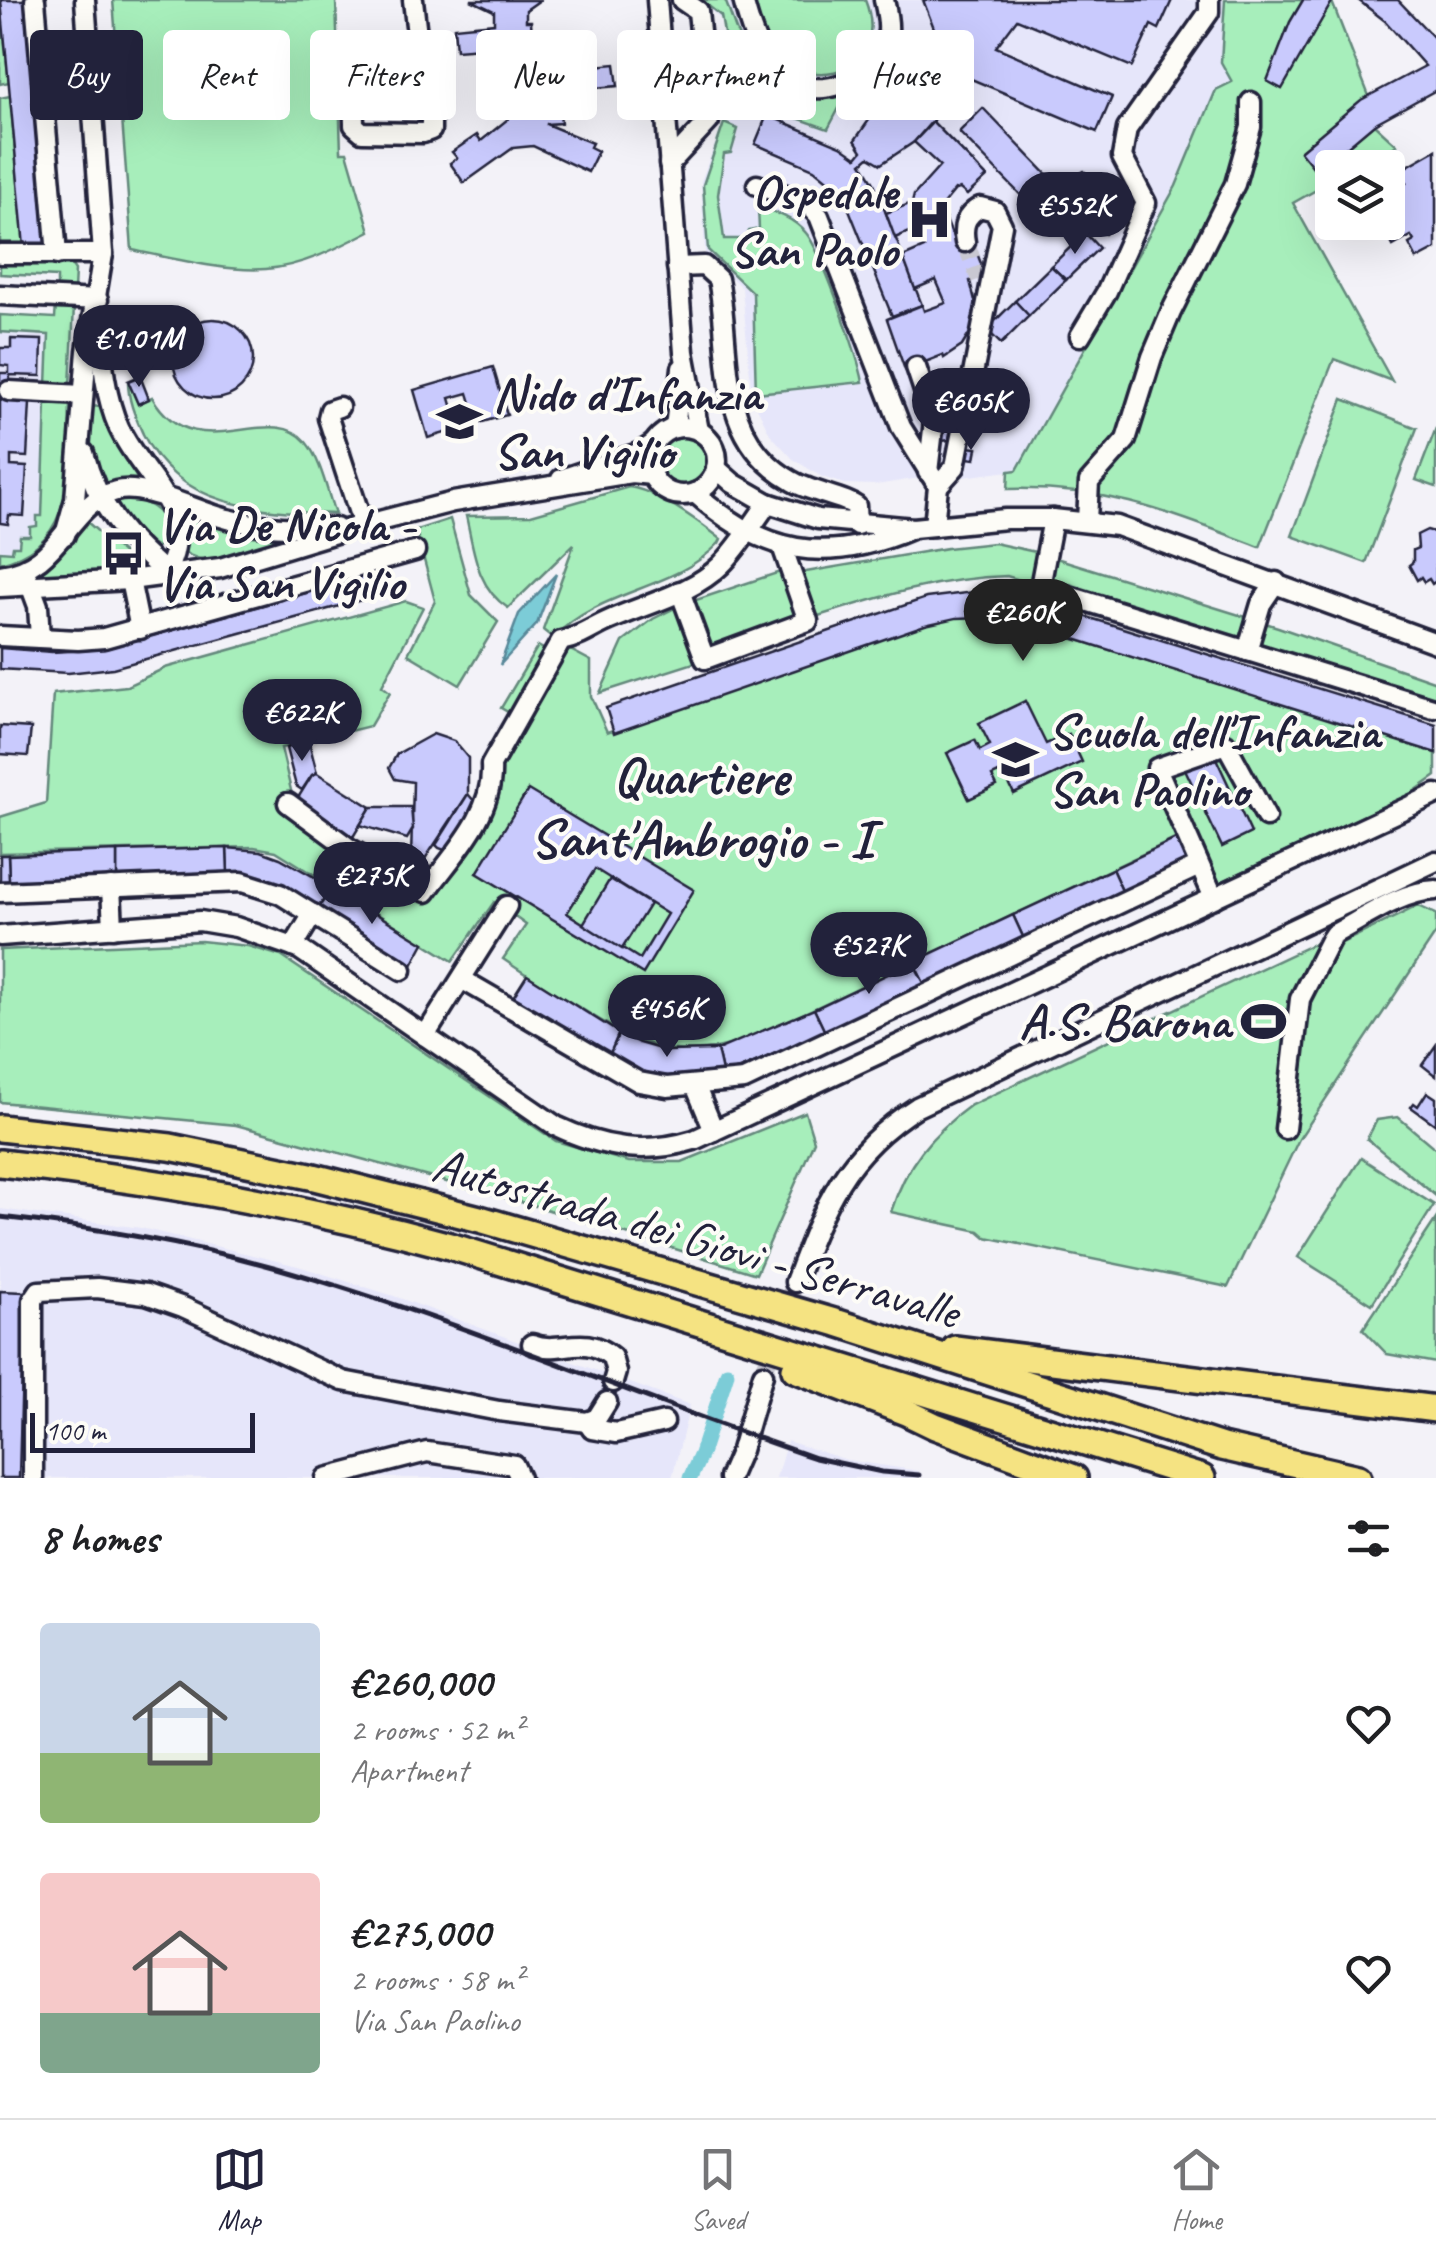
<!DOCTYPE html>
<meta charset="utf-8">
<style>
body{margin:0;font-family:Caveat,sans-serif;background:#f6f6f6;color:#202124;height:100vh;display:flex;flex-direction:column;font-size:38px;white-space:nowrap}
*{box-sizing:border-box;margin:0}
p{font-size:32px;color:#757577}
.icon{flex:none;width:55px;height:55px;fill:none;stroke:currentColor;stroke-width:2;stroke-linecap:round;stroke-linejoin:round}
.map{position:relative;height:1478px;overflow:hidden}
.side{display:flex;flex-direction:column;background:#fff;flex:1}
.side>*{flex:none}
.guide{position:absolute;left:30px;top:30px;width:1378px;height:90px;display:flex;gap:20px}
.tools{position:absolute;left:1315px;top:150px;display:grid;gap:20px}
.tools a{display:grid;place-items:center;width:90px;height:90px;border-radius:10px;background:#fff;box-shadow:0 10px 40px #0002;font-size:50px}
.scale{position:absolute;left:30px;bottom:25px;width:225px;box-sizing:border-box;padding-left:10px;border:5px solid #22223b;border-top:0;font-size:28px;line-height:35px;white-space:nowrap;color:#22223b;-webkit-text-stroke:8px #fdfcf7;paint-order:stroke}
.price{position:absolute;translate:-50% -85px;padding:0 22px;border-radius:35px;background:#22223b;color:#fff;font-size:32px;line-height:65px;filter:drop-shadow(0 2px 5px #0008)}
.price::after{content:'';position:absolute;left:50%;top:60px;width:30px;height:22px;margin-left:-15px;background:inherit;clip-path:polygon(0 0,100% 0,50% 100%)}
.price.current{background:#222;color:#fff}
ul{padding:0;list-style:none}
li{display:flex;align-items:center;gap:30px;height:250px;padding:0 40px}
li span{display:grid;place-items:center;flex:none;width:280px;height:200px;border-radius:10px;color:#555}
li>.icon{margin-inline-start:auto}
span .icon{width:120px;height:120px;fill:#fffc;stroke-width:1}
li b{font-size:42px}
h2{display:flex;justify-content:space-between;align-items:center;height:120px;padding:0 40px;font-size:42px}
.pill{padding:0 35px;border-radius:10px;background:#fff;box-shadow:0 10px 40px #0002;font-size:35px;line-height:90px}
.pill.current{background:#22223b;color:#fff}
.dock{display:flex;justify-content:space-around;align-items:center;height:140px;border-top:2px solid #e0e0e0;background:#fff;font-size:28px;color:#757577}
.dock a{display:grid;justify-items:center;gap:5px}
.dock .current{color:#22223b}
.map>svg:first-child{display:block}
.built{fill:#e6e6fa}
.green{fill:#a7eebb;stroke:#64887b;stroke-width:2.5}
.water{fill:#7cccd7;stroke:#588899;stroke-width:2.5}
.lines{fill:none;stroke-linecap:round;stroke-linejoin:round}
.canal{stroke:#7cccd7;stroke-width:15}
.building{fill:#c9cafd;stroke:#22223b;stroke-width:2.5;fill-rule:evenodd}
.minor-tunnel{stroke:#c9c8d2;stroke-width:18;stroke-dasharray:18 9;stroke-linecap:butt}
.minor-casing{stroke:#22223b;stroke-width:25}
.highway-casing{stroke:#22223b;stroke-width:32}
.minor{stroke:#fdfcf7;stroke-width:18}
.highway{stroke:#f5e382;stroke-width:25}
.rail{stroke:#22223b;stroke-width:5}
.labels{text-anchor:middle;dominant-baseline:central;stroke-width:8;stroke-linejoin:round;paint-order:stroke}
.poi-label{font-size:50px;font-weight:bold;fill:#22223b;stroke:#fdfcf7;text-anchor:start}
.street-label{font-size:50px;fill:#22223b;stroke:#fdfcf7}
.quarter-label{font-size:55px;font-weight:bold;fill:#22223b;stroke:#fdfcf7}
</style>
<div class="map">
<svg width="1436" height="1478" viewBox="0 0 1436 1478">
<rect width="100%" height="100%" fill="#f3f2f8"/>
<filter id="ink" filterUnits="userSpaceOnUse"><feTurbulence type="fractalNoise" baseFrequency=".01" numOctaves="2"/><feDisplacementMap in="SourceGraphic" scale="20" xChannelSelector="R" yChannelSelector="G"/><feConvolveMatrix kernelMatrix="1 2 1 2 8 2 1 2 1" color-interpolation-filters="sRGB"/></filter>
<g filter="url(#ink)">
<g class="built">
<path d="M699 0H1225L1232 82 1215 98 1176 186 1017 470 955 478 926 477 876 485 845 484 822 477 793 459 770 434 752 397 742 288 705 253 701 181 729 107V87L722 21Z"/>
<path d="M0 332 49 334 42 516 38 526 13 552 0 551Z"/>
<path d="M0 1209 141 1228 298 1266 394 1296 690 1405 672 1478H0Z"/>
<path d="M787 1441 847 1460 919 1471 918 1478H776Z"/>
</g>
<g class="green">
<path d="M0 0 9 82 0 84Z"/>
<path d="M113 0H336L341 152H347L370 231C337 248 304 266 266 269 226 272 172 258 132 250Z"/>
<path d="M701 0H725C731 14 735 31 742 44 763 83 804 104 846 95L828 129 755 103 748 117 737 109 721 16Z"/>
<path d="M747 0H865C891 65 820 96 774 54L768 56Z"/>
<path d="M1225 0H1303L1290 22 1268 80 1332 2 1369 96 1301 150 1317 171 1374 124 1397 145 1357 167 1332 168V181L1293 203 1392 381 1334 359 1260 547C1170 513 1107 486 1008 489L1009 471 1017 470 1176 186 1216 90 1232 82 1221 62Z"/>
<path d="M10 96 24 247 0 249V98Z"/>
<path d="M724 123 738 129 731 153 724 154 718 195 724 239H746L749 231 759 229 758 208C774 210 796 220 806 233 822 252 858 356 863 382L756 393 753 293 708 250 703 185Z"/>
<path d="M0 259 70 263 75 270 74 291 57 290V277L0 274Z"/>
<path d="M56 306H74L70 386 47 385 49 335 0 332V315L55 318Z"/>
<path d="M128 381 138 404 152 397C195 471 270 399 306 442 321 460 327 491 335 514 263 511 179 509 143 434 135 416 128 401 128 381Z"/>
<path d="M1343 399 1417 428 1366 563 1292 536Z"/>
<path d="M46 402 70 404C67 468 79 544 0 563V551L12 552 13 546H19L20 536H30V527L37 526V516H42Z"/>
<path d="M90 406 101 407 112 435 139 482 104 486 88 434Z"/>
<path d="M1436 428V487L1416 480Z"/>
<circle cx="683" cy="461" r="28"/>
<path d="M629 487C658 491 698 521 721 539L719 543C674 591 601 588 553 638L543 630 574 544 508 608C476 587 474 550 466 516L531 515Z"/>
<path d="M128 497C153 504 171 513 165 542L156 547C139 538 127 521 115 506L116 500Z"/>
<path d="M450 519 471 595 498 622 460 685 408 654 435 601 416 530Z"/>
<path d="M189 520 250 536 289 539C256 550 214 573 182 551L183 523Z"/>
<path d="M86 521 134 563V571L36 578 37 572 49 564Z"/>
<path d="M994 543 1040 553 1278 627 1436 682V709L1007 576C939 578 879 597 815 617L800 573 947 548Z"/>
<path d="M783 571 800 623 712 657 693 601Z"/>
<path d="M406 601 423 607 382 686 390 692 370 726 281 748 294 803 426 892 484 810 491 765 559 644 591 661V696L607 732 924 623 956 616 1007 618 1436 751V776L1412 793 1219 883 1187 862 1175 839 747 1040C677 1064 641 1046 582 1009 555 993 529 977 503 959L526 925 494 902 453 961 276 851 254 847 0 853V817L46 803 53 694 127 686 165 668Z"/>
<path d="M679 606 697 662 600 693 623 642 653 619Z"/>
<path d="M538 646 550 653 513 715 501 708Z"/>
<path d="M1418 906 1436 914V933L1299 1139 1228 1287 986 1237 979 1231 891 1212C906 1164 931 1134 971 1105L1326 938 1340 944Z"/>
<path d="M201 941 248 946 281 956 556 1141 629 1162H682L805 1112 814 1141 756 1274 539 1207 236 1125 0 1102V950Z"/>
<path d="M1398 1117 1436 1149V1196L1367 1139 1377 1120Z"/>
<path d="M1361 1158 1434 1205 1372 1304 1298 1257Z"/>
<path d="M1436 1219V1363L1387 1354 1363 1329Z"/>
</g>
<path class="water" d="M556 574 537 624 500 665 519 614Z"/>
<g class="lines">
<path class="canal" d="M690 1478 701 1454 727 1373"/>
</g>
<g class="building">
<path d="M1 0H26L49 245 24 247Z"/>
<path d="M471 0H540L526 10V21H531L533 54 528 55 530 72 615 64 618 86 558 91 561 123 546 124 592 143 590 147 598 151 588 172 533 146 513 148 464 183 450 163 457 158 452 152 477 135 481 141 508 119 502 31 495 32 496 47 456 50 454 27 494 23V11Z"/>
<path d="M923 0H1172L1159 29 1151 25 1132 67 1017 19 996 47 1112 97 1097 132 969 78 914 142 881 164 869 157 862 163 874 183 922 305 892 316 842 192 814 169 755 144 767 115 841 146 857 157 862 151 855 140 876 110 904 82 935 63 944 69 951 63 944 54Z"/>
<path d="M1303 0H1333L1282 89 1267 81 1290 22Z"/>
<path d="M1358 0H1398L1436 40V90L1374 124 1317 172 1300 151 1361 100 1425 66 1385 21Z"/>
<path d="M983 108 1078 207 1055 230 959 132Z"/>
<path d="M933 122 987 177 967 195 960 189 955 190 941 207 956 245 972 240 985 274 970 281 977 309 974 326 962 346 944 358 943 355 905 370 887 319 922 305 924 311 946 303 936 280 915 289 903 257 924 248 916 229 895 238 886 213 912 203 914 195 940 166 914 142Z"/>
<path d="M1436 150V249L1417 259 1409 244 1414 241 1411 236 1393 246 1381 222H1388V193L1406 183 1399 171Z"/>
<path d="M1084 171 1107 195 1087 215 1076 204 1080 200 1065 182Z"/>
<path d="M1125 188 1135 199 1125 208 1115 197Z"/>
<path d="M1110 197 1126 214 1105 234 1089 217Z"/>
<path d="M1085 233 1099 248 1066 280 1051 266Z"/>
<path d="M1051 266 1066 280 1029 316 1015 301Z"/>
<path d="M1015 301 1029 316 1001 344 985 328 987 320 992 324Z"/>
<circle cx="213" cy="359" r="40"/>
<path d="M11 339 42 340 41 376 10 375 8 401 30 403 27 457 11 456V466L27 467 24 516 9 515 8 524 0 523V373H9V366L0 365V348H11Z"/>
<path d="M493 367 507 415 428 438 414 390ZM468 393 472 406 454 412 450 398Z"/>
<path d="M140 376 149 399 138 404 128 381Z"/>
<path d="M941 424 952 426 949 440 942 441Z"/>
<path d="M968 447 977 448 975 459 966 458Z"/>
<path d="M1427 530 1434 532 1436 537V581L1432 584 1429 579 1424 582 1421 577 1417 580 1409 565 1413 562V550L1418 548 1417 535Z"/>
<path d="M382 572 387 593 113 668 68 673 0 669V648L52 652 104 649Z"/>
<path d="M982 591 1029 599 1436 725V753L1021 622 984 617 956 618 925 625 614 733 606 708 926 598Z"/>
<path d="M1025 701 1046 744 1069 734 1082 762 1014 794 1003 771 992 776 997 786 969 799 947 753 975 740 980 750 990 745 979 723Z"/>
<path d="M0 726 31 728 28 756 0 754Z"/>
<path d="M433 734 454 741 468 758V794L421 865 411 860 413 782 395 779 389 768 397 754Z"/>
<path d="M309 742 317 773 312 775 302 790 296 786 286 748Z"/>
<path d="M1214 754 1251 833 1222 847 1184 767Z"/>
<path d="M317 773 371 807 353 837 296 801 312 775Z"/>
<path d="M528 790 694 890 643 974 477 873ZM595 869 667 914 640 959 567 913Z"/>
<path d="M468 794 475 802V811L469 814 464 829 457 833V841L450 852 439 848 436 845Z"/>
<path d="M371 807H411L413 829 407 839 360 825Z"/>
<path d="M1176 839 1187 862 1123 893 1112 869Z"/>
<path d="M227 848 261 851 280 858 332 887 318 909 228 874Z"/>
<path d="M227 848 228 874 117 878V851Z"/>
<path d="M117 851V878L9 881 8 855Z"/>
<path d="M0 855H8L9 881H0Z"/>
<path d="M1112 869 1123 893 1024 939 1013 915Z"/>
<path d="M610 879 650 904 622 949 583 924Z"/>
<path d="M332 887 424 943 411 967 318 909Z"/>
<path d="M1013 915 1024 939 925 985 913 962Z"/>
<path d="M913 962 925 985 825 1032 814 1009Z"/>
<path d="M527 975 619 1033 609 1056 513 997Z"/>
<path d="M814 1009 825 1032 723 1076 717 1050Z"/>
<path d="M619 1033 639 1043 667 1051 717 1050 723 1076 683 1079 642 1072 609 1056Z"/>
<path d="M1436 1045V1076L1422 1065Z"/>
<path d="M1427 1092 1436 1098V1125L1411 1107 1414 1103 1418 1106Z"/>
<path d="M0 1291 24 1292 19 1478H0Z"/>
</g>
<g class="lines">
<g class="minor-tunnel">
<path d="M965 242 980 279"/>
<path d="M763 1374 795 1282"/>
</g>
<defs>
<g id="minor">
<path d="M35 0 57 255"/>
<path d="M657 0 684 352 699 431"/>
<path d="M743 0C751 31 761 68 793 83 832 101 883 71 888 31 889 21 886 9 884 0"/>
<path d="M353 90 359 98 367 101 424 99 431 107V130L423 133 362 132 354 125C354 108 351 91 353 74 373 64 404 78 420 60L413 0"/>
<path d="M669 164 709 121 698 11 682 0"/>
<path d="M757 185 806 202 819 216 901 427 938 486 934 526"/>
<path d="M0 254H103"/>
<path d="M677 267 704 266 718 279C733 353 713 436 792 481 810 492 844 497 856 506L857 525"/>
<path d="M0 295 98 300"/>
<path d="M99 320C102 357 104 394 119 428 143 480 199 510 166 573"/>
<path d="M1080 336 1107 291 1146 203 1122 157 1127 129 1209 12V0"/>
<path d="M916 367 934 421 928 472"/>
<path d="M9 391 82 395"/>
<path d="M339 407 330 410 328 418 363 525"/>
<path d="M930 407 953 396 968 399"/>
<circle cx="683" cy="461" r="34"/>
<path d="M675 428 682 368"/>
<path d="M84 453C97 506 126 539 166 573"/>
<path d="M716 468 733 483 768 503 818 519 913 528 1006 519H1053L1117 526 1436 643"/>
<path d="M561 479 641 452 653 444"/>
<path d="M938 486 955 467 1002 225 995 211 980 207C965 216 962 226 965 242"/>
<path d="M695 493C763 554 825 566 911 529"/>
<path d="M1053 519 1040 587 1433 708"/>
<path d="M1087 521 1089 482 1126 440 1152 357 1171 312 1235 184 1251 127V102"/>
<path d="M65 535 75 499 87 351 103 254 85 0"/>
<path d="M0 575C62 569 66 504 116 491 144 483 198 512 228 519 263 528 300 528 336 528"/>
<path d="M28 579 38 606 40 638"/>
<path d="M130 580 140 629"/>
<path d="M0 587 130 580 220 568 352 528 453 502 631 473 652 475"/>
<path d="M680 591 705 659 808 621 782 546"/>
<path d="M0 636 78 640 104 638 415 551"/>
<path d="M1247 651 1261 604 1276 582"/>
<path d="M288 803 349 848 426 892C453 854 494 815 491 765L561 641C582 637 591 628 610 620 646 604 693 593 721 565 740 546 753 523 768 503"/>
<path d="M111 887 113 928"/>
<path d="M0 892 242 882 280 894 402 970"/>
<path d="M1214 898 1157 768 1226 744 1266 817"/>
<path d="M0 936 200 921 236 927 299 949 556 1126C602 1148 645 1155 694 1140L1436 794"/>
<path d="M293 947 313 914"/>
<path d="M463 980 639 1082 667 1087 744 1080 1199 866"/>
<path d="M425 1036 507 906"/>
<path d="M695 1085 714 1131"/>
<path d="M1285 1129 1300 999 1330 940 1334 934C1364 918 1402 891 1436 890"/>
<path d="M795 1282C824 1205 844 1153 917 1107L1436 861"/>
<path d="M532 1344C561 1355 583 1332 612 1357L616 1372 613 1382"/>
<path d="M587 1422 592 1429 616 1433 664 1422"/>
<path d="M33 1478V1300L39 1291 97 1288 146 1294 183 1307 343 1381 499 1411 587 1422 597 1418 607 1402"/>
<path d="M326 1478 427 1452 514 1465 520 1478"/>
<path d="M729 1478 741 1450 763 1374"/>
</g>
<g id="highway">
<path d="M0 1128 170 1147 310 1176 480 1219 838 1323 1222 1447 1358 1478"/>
<path d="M0 1163C155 1180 299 1205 450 1246L1202 1478"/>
<path d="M955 1349 1436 1409"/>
<path d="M795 1369 906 1412 935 1426 1074 1478"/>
</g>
</defs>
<use href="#minor" class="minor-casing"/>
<use href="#highway" class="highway-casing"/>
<use href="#minor" class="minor"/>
<use href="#highway" class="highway"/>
<path class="rail" d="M0 1217C93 1227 186 1243 277 1268 460 1320 635 1397 815 1458L882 1472 919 1475"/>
</g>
</g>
<defs>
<symbol id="hospital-bare" viewBox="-9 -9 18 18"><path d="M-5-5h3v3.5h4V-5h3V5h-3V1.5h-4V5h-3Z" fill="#22223b" stroke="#fdfcf7" stroke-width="2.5" paint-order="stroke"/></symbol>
<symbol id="school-bare" viewBox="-9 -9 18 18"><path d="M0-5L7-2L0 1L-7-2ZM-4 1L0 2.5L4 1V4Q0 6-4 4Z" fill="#22223b" stroke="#fdfcf7" stroke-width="2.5" paint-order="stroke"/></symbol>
<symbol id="bus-bare" viewBox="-9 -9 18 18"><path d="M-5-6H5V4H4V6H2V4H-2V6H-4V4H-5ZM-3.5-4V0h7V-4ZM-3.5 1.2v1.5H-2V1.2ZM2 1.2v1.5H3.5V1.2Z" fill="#22223b" stroke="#fdfcf7" stroke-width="2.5" paint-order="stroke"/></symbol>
<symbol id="stadium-bare" viewBox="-9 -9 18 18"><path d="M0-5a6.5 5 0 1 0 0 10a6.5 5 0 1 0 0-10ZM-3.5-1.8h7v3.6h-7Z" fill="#22223b" stroke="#fdfcf7" stroke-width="2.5" paint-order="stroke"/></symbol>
</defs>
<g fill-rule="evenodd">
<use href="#hospital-bare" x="898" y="188" width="63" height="63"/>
<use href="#school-bare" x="428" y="390" width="63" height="63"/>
<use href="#bus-bare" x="92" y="522" width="63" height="63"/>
<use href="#school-bare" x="984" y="728" width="63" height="63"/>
<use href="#stadium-bare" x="1232" y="990" width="63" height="63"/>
</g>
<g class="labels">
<g class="poi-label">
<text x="897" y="191" text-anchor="end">Ospedale<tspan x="897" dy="58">San Paolo</tspan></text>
<text x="493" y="393">Nido d'Infanzia<tspan x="493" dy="58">San Vigilio</tspan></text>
<text x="157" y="524">Via De Nicola -<tspan x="157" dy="58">Via San Vigilio</tspan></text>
<text x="1048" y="731">Scuola dell'Infanzia<tspan x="1048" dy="58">San Paolino</tspan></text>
<text x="1230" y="1021" text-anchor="end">A.S. Barona</text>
</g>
<g class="street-label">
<text transform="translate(696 1238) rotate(16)">Autostrada dei Giovi - Serravalle</text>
</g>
<g class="quarter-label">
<text x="701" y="776">Quartiere<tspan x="701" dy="63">Sant'Ambrogio - I</tspan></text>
</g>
</g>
</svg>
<div class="tools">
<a><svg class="icon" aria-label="layers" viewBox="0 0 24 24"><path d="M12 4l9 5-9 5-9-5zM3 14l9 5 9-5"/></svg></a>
</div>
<div class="scale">100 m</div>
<b class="price" style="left:1075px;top:257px">€552K</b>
<b class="price" style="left:139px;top:390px">€1.01M</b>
<b class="price" style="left:971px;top:453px">€605K</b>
<b class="price current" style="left:1023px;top:664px">€260K</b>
<b class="price" style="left:302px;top:764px">€622K</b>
<b class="price" style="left:372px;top:927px">€275K</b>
<b class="price" style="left:869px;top:997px">€527K</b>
<b class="price" style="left:667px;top:1060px">€456K</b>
<div class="guide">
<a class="pill current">Buy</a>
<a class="pill">Rent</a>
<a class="pill">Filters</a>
<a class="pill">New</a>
<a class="pill">Apartment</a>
<a class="pill">House</a>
</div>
</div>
<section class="side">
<h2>8 homes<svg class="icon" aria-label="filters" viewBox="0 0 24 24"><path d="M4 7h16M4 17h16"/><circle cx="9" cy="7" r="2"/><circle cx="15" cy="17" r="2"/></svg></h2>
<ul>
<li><span style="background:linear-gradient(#c9d6e8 65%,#8fb573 0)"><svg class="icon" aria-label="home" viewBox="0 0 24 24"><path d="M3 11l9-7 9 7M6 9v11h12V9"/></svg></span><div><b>€260,000</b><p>2 rooms · 52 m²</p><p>Apartment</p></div><svg class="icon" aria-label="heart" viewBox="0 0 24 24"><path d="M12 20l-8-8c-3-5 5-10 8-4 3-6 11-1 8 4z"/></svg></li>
<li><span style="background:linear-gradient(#f6c9c9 70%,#7fa58c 0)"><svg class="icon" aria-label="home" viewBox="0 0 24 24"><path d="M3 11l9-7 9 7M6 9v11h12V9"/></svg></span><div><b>€275,000</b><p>2 rooms · 58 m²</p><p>Via San Paolino</p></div><svg class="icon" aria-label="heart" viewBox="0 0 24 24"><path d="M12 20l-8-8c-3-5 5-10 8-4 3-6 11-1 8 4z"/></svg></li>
</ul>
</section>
<nav class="dock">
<a class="current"><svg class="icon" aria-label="map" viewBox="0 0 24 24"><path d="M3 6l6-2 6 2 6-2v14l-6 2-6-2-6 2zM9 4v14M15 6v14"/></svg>Map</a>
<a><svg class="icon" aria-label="saved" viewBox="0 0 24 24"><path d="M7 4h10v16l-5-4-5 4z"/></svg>Saved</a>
<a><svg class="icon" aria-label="home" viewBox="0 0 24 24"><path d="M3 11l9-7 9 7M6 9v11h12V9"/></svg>Home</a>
</nav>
